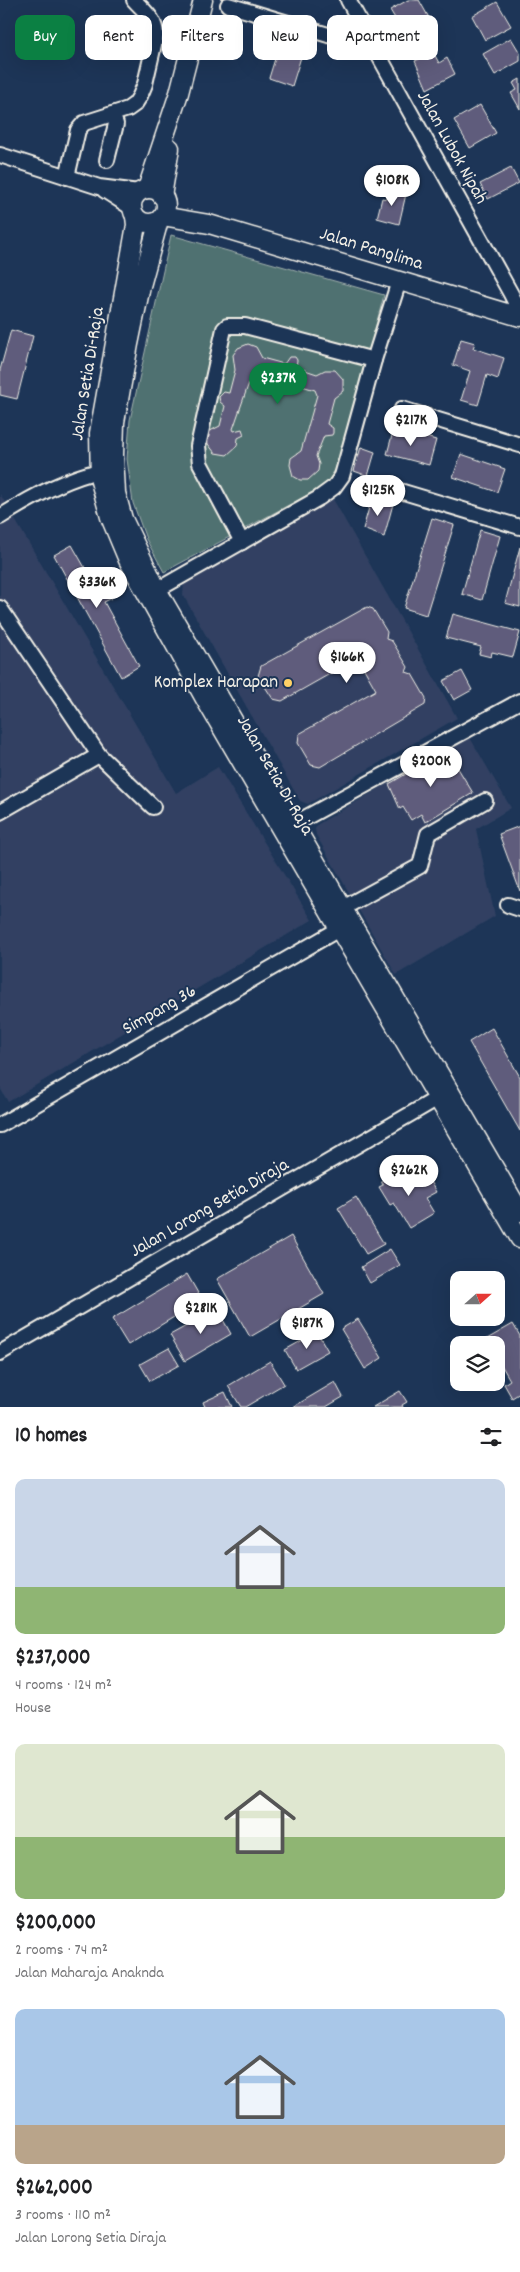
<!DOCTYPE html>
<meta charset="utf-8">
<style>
body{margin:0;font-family:Dekko,sans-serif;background:#f6f6f6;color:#202124;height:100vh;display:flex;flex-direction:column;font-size:19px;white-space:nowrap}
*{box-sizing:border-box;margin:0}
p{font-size:16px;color:#757577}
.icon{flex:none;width:28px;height:28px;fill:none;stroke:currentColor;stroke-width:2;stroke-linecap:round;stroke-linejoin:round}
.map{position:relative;height:1407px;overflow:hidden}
.details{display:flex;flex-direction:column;background:#fff;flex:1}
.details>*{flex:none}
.top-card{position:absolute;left:15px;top:15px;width:490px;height:45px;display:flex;gap:10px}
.needle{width:32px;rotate:69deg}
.buttons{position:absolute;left:450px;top:1271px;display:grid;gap:10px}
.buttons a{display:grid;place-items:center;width:55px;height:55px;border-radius:10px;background:#fff;box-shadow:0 5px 20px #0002;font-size:25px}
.price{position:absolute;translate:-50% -42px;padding:0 11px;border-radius:18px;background:#fff;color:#222;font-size:16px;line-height:32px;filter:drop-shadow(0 1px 2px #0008)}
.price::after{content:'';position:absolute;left:50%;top:30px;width:15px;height:11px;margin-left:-8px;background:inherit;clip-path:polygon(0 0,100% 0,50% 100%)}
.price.on{background:#0b8043;color:#fff}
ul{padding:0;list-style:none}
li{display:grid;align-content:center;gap:10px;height:265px;padding:0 15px}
li span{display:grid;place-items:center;height:155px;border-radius:10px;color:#555}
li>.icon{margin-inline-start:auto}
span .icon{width:90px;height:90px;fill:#fffc;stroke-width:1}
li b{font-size:21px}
h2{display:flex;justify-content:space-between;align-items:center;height:60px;padding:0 15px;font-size:21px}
.pill{padding:0 18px;border-radius:10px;background:#fff;box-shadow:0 5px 20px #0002;font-size:18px;line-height:45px}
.pill.on{background:#0b8043;color:#fff}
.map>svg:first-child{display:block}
.built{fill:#304162}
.green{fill:#4f7171;stroke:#a2b1ac}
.building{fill:#5e5c7b;stroke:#f4f1e8}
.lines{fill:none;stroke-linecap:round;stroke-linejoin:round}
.minor-casing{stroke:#f4f1e8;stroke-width:18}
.major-casing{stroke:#f4f1e8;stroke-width:21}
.minor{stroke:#1d3557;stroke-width:14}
.major{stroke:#1d3557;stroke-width:18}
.poi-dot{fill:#ffd166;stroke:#1d3557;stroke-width:2}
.labels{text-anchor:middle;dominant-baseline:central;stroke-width:4;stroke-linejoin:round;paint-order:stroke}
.street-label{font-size:19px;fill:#f4f1e8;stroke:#1d3557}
.poi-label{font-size:19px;fill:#f4f1e8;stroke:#1d3557;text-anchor:end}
</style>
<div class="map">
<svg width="520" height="1407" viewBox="0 0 520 1407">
<rect width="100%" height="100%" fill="#1d3557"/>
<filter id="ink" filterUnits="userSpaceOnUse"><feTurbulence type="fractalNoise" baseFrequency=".02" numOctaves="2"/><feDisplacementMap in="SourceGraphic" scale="10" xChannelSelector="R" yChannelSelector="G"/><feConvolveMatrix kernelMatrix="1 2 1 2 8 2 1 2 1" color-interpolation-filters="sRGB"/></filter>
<g filter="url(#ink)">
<g class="built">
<path d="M0 494 176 793 218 767 312 920 8 1102 0 1088Z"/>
<path d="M333 499 457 718 308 804 300 801 183 595 184 582Z"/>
<path d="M469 736 511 808 476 829 495 916 396 975 316 835 315 829 318 824Z"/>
</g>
<path class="green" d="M171 235 384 295 339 463 326 485 164 572 146 539 133 503 127 459 130 420Z"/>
<g class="building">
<path d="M408 0H419L433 25 407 40 403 33 399 36 391 22 396 20 390 10Z"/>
<path d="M497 2 511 26 485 40 472 16Z"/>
<path d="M511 38 520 53V61L495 75 483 54Z"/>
<path d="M278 49 301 57 292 86 269 78Z"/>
<path d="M433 52 439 63 447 58 455 74 427 89 415 61Z"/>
<path d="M520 79V109L511 93 517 90 513 83Z"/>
<path d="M480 105 496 133 470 148 454 120Z"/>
<path d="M511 168 519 183 488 199 480 184Z"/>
<path d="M390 190 406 194 399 224 377 218 382 198 387 199Z"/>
<path d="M11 330 33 336 17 399 0 395V370Z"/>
<path d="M461 339 475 343 473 348 504 358 498 379 487 375 478 405 461 400 470 371 453 365Z"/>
<path d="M248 344 256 347 262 358 284 364 289 357H295L297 360 296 367 317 374 325 370H335L343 379V391L334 398 327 424 333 428V433L332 435 324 436 316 456 319 464 318 471 308 480H300L293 476 290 465 291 458 301 451 317 395 315 390 259 373 262 383 255 385 251 377 233 429 234 431 242 429 244 435 238 438 237 446 227 455 215 453 208 444 207 438 210 431 220 426 225 406 220 402 219 397 224 392 229 393 235 370 233 355 238 348Z"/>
<path d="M394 428 436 440 429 465 387 454Z"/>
<path d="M361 447 375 452 368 476 354 471Z"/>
<path d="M461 454 505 469 497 492 453 477Z"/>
<path d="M372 497 393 504 384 537 363 529Z"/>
<path d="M432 518 454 525 426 615 404 608Z"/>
<path d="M480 530 500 536 482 600 462 594Z"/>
<path d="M72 545 92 580 100 576 112 598 104 602 139 666 121 677 54 555Z"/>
<path d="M520 547V607L505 603Z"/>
<path d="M367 607 373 609 387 632 386 639 392 641 408 667 406 672 412 674 426 698 425 705 320 767 311 765 298 743 299 734 376 690 358 658 282 701 273 699 258 676 261 666Z"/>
<path d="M453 614 520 632 513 657 492 652 491 657 479 654 481 647 446 638Z"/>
<path d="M462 671 472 690 454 700 443 681Z"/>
<path d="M447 750 473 793 425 822 421 814 411 820 403 807 400 809 389 784Z"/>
<path d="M520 826V891L499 834Z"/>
<path d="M492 1028 520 1077V1131L469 1042Z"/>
<path d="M409 1169 418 1184 428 1178 436 1192 425 1198 434 1213 409 1228 394 1203 390 1205 379 1187 383 1185 381 1181 393 1174 395 1178Z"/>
<path d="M356 1197 384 1244 366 1254 338 1208Z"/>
<path d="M291 1236 324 1294 250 1337 217 1279Z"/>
<path d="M390 1249 400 1265 370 1283 361 1267Z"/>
<path d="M187 1274 202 1300 128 1345 112 1319Z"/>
<path d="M217 1309 231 1334 185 1361 170 1335Z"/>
<path d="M358 1319 382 1358 365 1369 341 1329Z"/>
<path d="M513 1324 520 1336V1393L512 1398 504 1384 510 1380 496 1356V1345L480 1343Z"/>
<path d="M317 1332 328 1351 296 1369 285 1350Z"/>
<path d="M169 1348 179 1365 150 1381 140 1364Z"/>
<path d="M270 1361 284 1384 245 1407H241L228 1386Z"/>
<path d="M335 1382 343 1397 326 1407H293Z"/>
<path d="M400 1391 407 1402 402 1405 403 1407H373Z"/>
<path d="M225 1392 232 1407H205L203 1402Z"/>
</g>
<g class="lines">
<defs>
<g id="minor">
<path d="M348 0 511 294 516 304V316"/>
<path d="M228 5 375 49"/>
<path d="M0 155 99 187 139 192"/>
<path d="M107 160 116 124 112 114"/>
<path d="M67 177 78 130 84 123 128 109 135 104 140 96 145 84 156 36C156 19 145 12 134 0"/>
<path d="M104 190 132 208"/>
<path d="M402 409 520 445"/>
<path d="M380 485 520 527"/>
<path d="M0 517C30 498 64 479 99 471"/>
<path d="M242 542 200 463 198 446 224 329 227 326H245L374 360"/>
<path d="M157 590 319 498 334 487 342 476 374 360 399 281"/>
<path d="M0 608 99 755 153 807"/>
<path d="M0 812 99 755"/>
<path d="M294 824 520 701"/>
<path d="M508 905 520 909"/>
<path d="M343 908 420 866 428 834 485 801"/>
<path d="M0 1125 339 929"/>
<path d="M0 1353 438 1098"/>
</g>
<g id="major">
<path d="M147 189 179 93 203 0"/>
<circle cx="149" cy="206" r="17"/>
<path d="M162 196 170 148"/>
<path d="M135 216 136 225 99 433 100 481 110 517 128 560 205 699 520 1239"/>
<path d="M162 216 209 224 520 317"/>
<path d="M159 220 141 286 129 344 115 422 114 455 116 493 123 519 157 590 520 1212"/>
</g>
</defs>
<use href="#minor" class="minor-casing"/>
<use href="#major" class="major-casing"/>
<use href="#minor" class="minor"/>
<use href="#major" class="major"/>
</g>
</g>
<circle class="poi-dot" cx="288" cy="683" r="5"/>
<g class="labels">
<g class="street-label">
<text transform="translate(451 148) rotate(61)">Jalan Lubok Nipah</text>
<text transform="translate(371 250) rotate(17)">Jalan Panglima</text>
<text transform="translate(89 374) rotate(-81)">Jalan Setia Di-Raja</text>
<text transform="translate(274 776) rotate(60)">Jalan Setia Di-Raja</text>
<text transform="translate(160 1011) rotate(-30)">Simpang 36</text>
<text transform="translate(210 1209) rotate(-30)">Jalan Lorong Setia Diraja</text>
</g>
<g class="poi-label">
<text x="278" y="683">Komplex Harapan</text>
</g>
</g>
</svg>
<div class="buttons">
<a><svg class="needle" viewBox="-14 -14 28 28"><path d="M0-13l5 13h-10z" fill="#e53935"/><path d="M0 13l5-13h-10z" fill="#757577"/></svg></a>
<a><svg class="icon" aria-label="layers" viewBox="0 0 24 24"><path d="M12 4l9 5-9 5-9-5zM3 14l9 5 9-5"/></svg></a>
</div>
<b class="price" style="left:392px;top:207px">$108K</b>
<b class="price on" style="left:278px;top:405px">$237K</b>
<b class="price" style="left:411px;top:447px">$217K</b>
<b class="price" style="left:378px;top:517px">$125K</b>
<b class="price" style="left:97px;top:609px">$336K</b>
<b class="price" style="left:347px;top:684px">$166K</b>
<b class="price" style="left:431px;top:788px">$200K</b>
<b class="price" style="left:409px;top:1197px">$262K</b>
<b class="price" style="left:201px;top:1335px">$281K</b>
<b class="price" style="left:307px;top:1350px">$187K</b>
<div class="top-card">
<a class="pill on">Buy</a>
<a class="pill">Rent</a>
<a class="pill">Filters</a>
<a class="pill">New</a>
<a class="pill">Apartment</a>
</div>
</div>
<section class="details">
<h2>10 homes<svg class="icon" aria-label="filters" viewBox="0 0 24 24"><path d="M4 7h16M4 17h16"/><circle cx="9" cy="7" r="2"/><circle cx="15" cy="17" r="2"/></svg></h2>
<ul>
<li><span style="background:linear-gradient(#c9d6e8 70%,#8fb573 0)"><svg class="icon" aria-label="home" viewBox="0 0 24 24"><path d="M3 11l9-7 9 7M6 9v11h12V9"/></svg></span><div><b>$237,000</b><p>4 rooms · 124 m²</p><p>House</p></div></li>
<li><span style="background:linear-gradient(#dfe7d0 60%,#8fb573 0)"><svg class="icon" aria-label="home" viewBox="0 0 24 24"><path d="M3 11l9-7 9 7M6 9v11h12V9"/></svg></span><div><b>$200,000</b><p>2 rooms · 74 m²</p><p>Jalan Maharaja Anaknda</p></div></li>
<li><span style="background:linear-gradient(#a9c7e8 75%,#b9a48a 0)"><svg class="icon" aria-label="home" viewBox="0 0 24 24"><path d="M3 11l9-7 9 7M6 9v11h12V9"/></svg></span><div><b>$262,000</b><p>3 rooms · 110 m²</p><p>Jalan Lorong Setia Diraja</p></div></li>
</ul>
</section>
